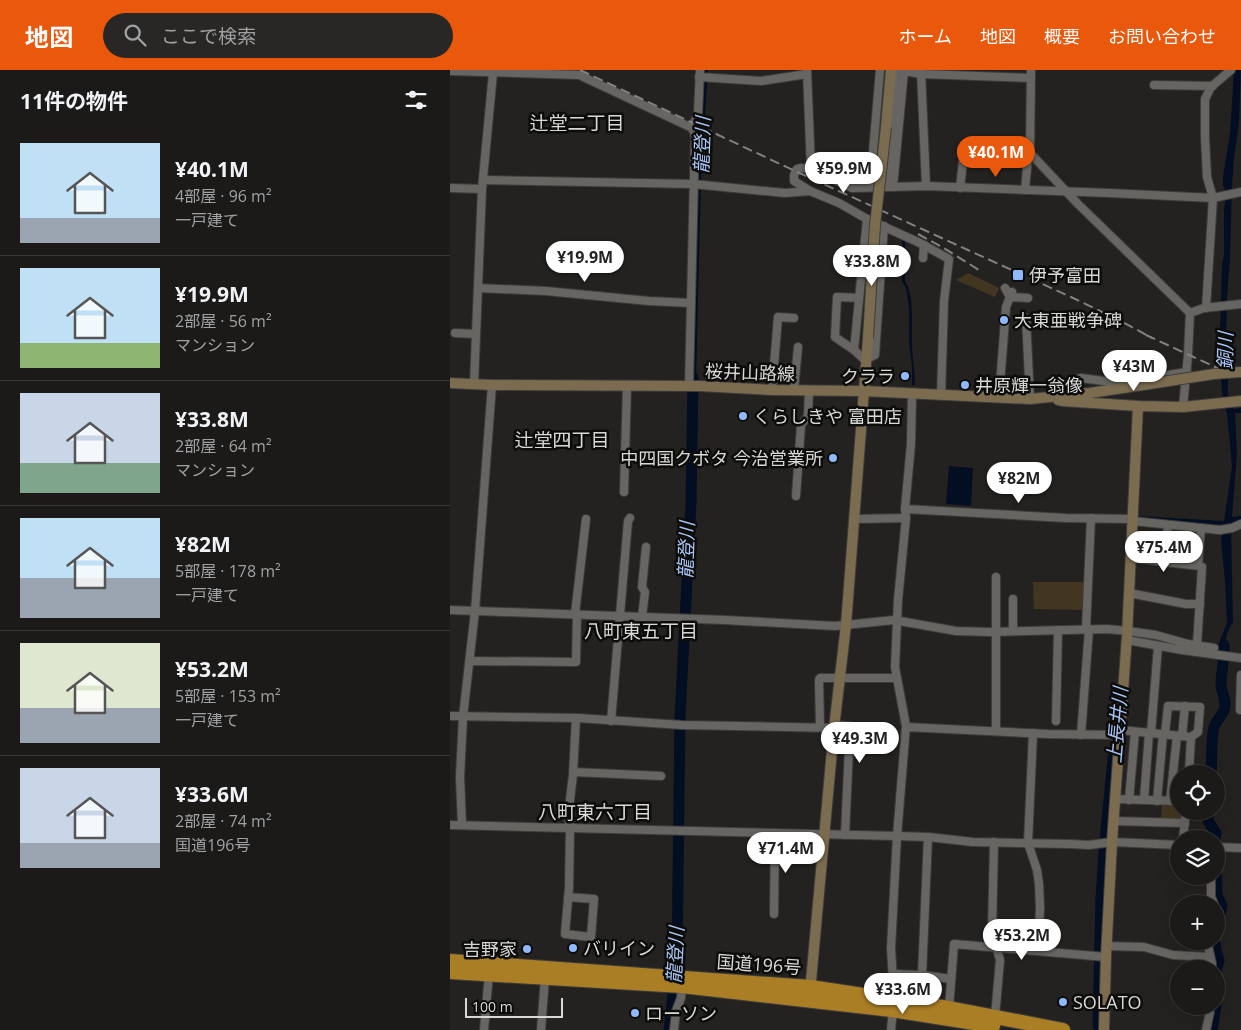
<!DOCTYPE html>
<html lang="ja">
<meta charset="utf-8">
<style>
body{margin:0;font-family:"Open Sans","Noto Sans JP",sans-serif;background:#282725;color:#f1f3f6;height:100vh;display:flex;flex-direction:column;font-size:19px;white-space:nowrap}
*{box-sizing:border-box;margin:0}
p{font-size:16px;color:#a0a1a2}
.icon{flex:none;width:28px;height:28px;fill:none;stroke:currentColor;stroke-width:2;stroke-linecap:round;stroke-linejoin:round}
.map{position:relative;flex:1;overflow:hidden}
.panel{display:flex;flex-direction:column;background:#1b1a18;width:450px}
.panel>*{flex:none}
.controls{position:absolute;left:720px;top:695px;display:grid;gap:10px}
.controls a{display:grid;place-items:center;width:55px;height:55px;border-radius:50%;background:#1b1a18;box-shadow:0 5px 20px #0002,0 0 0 1px #393837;font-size:25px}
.scale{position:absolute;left:15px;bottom:12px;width:98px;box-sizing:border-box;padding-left:5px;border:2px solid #d9d8d6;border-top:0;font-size:14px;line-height:18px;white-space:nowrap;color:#d9d8d6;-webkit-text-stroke:4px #0c0c0b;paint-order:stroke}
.price{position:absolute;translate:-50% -42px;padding:0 11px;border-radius:18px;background:#fff;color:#222;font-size:16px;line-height:32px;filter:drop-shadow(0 1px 2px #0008)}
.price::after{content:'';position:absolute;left:50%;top:30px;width:15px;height:11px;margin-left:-8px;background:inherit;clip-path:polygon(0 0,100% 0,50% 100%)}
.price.selected{background:#ea580c;color:#fff}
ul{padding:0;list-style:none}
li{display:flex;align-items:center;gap:15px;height:125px;padding:0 20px}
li+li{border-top:1px solid #393837}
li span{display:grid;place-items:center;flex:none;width:140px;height:100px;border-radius:0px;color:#555}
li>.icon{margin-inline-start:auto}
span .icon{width:60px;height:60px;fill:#fffc;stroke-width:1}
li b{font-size:21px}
h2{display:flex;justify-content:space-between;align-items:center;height:60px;padding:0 20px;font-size:21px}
header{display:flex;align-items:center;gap:30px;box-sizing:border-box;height:70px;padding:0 25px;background:#ea580c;color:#fff}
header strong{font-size:24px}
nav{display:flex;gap:28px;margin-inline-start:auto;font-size:18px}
.search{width:350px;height:45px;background:#282725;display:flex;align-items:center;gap:12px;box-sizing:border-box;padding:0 18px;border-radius:28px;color:#a0a1a2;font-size:19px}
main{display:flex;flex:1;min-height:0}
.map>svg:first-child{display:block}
.green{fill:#423621}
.water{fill:#040e22}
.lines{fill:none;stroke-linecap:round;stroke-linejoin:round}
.river{stroke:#040e22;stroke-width:11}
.street-casing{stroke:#3e3d3b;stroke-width:10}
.secondary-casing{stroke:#3e3d3b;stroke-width:12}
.highway-casing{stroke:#3e3d3b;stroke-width:16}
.street{stroke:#676562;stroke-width:8}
.secondary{stroke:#7b6c50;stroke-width:10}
.highway{stroke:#aa7e25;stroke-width:14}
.rail{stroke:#838280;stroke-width:2;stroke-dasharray:10 5;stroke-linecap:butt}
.secondary-bridge-casing{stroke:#3e3d3b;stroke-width:12;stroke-linecap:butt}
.secondary-bridge{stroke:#7b6c50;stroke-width:10}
.poi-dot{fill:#90b8fd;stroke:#0c0c0b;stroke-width:2}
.labels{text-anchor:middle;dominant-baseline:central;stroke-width:5;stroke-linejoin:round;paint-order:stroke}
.poi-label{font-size:18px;fill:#d9d8d6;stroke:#0c0c0b;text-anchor:start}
.street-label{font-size:18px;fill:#d9d8d6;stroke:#0c0c0b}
.neighbourhood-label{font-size:19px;fill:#d9d8d6;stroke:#0c0c0b}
.water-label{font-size:19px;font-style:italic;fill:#a8c4f4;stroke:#0c0c0b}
</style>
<header>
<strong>地図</strong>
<div class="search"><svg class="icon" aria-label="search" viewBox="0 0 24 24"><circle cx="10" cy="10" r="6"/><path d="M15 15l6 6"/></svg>ここで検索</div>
<nav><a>ホーム</a><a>地図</a><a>概要</a><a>お問い合わせ</a></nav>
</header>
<main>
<section class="panel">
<h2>11件の物件<svg class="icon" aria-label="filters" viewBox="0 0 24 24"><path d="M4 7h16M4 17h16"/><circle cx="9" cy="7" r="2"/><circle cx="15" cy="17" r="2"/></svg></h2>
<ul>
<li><span style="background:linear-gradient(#bfe0f5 75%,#9aa5b1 0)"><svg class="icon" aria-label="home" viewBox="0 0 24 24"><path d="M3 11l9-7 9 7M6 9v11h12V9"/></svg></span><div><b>¥40.1M</b><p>4部屋 · 96 m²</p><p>一戸建て</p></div></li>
<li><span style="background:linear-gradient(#bfe0f5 75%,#8fb573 0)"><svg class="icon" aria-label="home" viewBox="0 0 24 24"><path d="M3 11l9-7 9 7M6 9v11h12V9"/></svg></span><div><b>¥19.9M</b><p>2部屋 · 56 m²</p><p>マンション</p></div></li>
<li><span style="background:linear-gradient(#c9d6e8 70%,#7fa58c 0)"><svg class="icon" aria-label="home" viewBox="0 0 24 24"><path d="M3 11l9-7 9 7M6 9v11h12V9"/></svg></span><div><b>¥33.8M</b><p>2部屋 · 64 m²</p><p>マンション</p></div></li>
<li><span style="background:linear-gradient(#bfe0f5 60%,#9aa5b1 0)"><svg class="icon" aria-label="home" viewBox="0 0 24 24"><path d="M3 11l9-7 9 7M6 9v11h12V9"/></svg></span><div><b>¥82M</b><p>5部屋 · 178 m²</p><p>一戸建て</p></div></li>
<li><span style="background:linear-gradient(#dfe7d0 65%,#9aa5b1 0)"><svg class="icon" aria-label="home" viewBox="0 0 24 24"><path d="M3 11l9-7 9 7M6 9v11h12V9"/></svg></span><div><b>¥53.2M</b><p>5部屋 · 153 m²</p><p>一戸建て</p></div></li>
<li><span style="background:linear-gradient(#c9d6e8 75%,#9aa5b1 0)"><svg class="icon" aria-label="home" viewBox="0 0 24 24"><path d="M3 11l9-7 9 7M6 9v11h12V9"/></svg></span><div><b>¥33.6M</b><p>2部屋 · 74 m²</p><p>国道196号</p></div></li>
</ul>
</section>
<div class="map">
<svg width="791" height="960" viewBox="0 0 791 960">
<rect width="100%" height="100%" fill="#242220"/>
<g class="green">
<path d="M518 203 549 218 545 227 506 210Z"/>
<path d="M583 512H637L635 540 584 539Z"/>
<path d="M712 735H729V741H734V750L711 751Z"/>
</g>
<g class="water">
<path d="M252 0H258L251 111 246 311 240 312 248 65 247 59 250 52Z"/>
<path d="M784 0H791L789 53 784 88 782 117 780 188 777 228 776 272 777 275C778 280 779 286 779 291 779 305 774 328 784 339L791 338V343H785L787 383 782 447 791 446V451L781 454 783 552C777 563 773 571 777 583L771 584 770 570 777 553 775 512 771 470 774 456 688 450 686 446 774 451 782 396 777 344 773 331 771 309 770 264 772 193 774 186V140L776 122 773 115V106L780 64Z"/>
<path d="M452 169 455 170V211C465 227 461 254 462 272 462 287 465 300 465 315H462V296L459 274V238L456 218 452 211Z"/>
<path d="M499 396 523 398 521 436 496 434Z"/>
</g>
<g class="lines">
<g class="river">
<path d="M761 704C762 691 761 668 764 657 767 649 772 646 774 640 778 632 771 623 771 614 771 601 775 588 774 575"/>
<path d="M759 741 758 751 766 763 765 769"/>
<path d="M766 799 767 825 772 836 770 845 766 857"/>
<path d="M764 871 769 891 766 901"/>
<path d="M648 956 651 828 654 781 663 688"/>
<path d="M219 960 227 890 230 647 241 433 243 307"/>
<path d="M762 960 766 936"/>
</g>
<defs>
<g id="street">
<path d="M357 0 361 99"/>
<path d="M448 0 471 4 581 8"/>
<path d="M581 0 580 83 628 134 740 243 738 285 733 337"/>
<path d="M0 1 129 5 242 58 245 65 239 316"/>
<path d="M471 1 476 116"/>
<path d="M249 7 311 11 357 4"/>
<path d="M704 15 763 16"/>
<path d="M242 58 248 44 250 0"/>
<path d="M33 110 243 114 335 123 360 121"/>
<path d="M420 117 430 0"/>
<path d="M437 117 446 0"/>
<path d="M443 117 454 1"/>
<path d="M0 118 32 119"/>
<path d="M510 118 514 82"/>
<path d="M575 120 578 87 580 83"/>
<path d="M417 149 404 280 415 290 425 285 434 156"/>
<path d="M473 188 474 175"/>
<path d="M28 218 96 221 199 231 241 233"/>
<path d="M555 218 560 227 578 228"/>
<path d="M756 238 763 128 757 107 755 67V29L761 17 781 0"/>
<path d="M740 243 754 238 791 234"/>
<path d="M576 248 580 329"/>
<path d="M5 263 26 264"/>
<path d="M404 280 385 267 387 227 409 228"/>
<path d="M24 314 32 119 43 3"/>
<path d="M322 320 328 247 344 248"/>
<path d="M344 320 348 277"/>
<path d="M623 324C623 316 622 310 631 308L669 313 737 302"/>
<path d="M491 326 494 231 499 189 470 173 417 149 389 133 360 121 344 111V105L347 99 351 98 361 99 402 118 476 116 659 123 763 128 791 122"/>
<path d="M549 327 556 237 562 222"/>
<path d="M174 422 177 316"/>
<path d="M346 426 351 355 358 346 359 320"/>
<path d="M455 439 616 448 683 449"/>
<path d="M405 449 456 448"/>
<path d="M683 451 770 460 782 458 791 454"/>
<path d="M681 488 750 496"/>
<path d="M715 492 718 455"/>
<path d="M546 507V661"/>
<path d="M679 523 736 534H750"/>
<path d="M0 540 275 550 385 556 444 550 506 561 540 562 657 559 678 561 706 565 738 574 764 578"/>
<path d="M125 544 136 449"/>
<path d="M192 547 195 522 192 517 196 477"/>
<path d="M636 559 641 448"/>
<path d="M563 561V529"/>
<path d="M677 570 732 580 791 588"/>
<path d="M747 575 752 497 748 495 751 458"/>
<path d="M20 591 126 592 127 545"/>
<path d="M790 640 791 605"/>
<path d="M0 646 128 648 232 655 384 658"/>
<path d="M161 651 178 451 180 448"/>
<path d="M606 651 608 560"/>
<path d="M384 655 400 656 395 765"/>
<path d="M370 657 369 610 370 608H446"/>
<path d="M456 657 598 664 670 665"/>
<path d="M670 660 741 667 739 704"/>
<path d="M583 663 578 773 587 800 589 814 590 838 588 881"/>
<path d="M701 663 708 576"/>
<path d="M715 664 718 636 750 637 748 662 741 667"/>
<path d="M631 665 639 559"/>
<path d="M732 666 735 636"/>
<path d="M124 702 211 706"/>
<path d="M665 729 729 731"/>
<path d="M679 730 685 662"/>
<path d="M694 730 699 663"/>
<path d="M707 731 713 664"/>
<path d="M720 731 727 666"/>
<path d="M663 751 735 753"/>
<path d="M0 755 447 766 478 767 523 772 621 774 639 775 662 772 729 775"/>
<path d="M12 755 10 707 13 647 25 541 42 315"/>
<path d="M733 769 736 741"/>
<path d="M544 772 542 862 550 890 545 947"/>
<path d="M766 777 791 778"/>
<path d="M761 806V827L764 834"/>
<path d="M118 827 144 829 141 867 115 864 119 818 120 758 118 746 123 705 126 648"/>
<path d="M324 844 325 763"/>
<path d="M757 871 762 894 761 899"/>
<path d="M656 876 694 877 723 885 760 887"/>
<path d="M443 904 472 905 501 909"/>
<path d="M472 905 478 767"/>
<path d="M499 938 504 874 656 887"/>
<path d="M34 960 39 904"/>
<path d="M91 960 95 908"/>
<path d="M224 960 226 941 231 928 232 914"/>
<path d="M441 960 444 929 441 878 447 766 456 656 445 597 448 530 456 448 455 439 461 374 462 324"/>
<path d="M756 960 760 942 759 936"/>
</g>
<g id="secondary">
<path d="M436 57 441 0"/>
<path d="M0 313 42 315 250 316 322 320 413 321 580 329 640 323 693 315"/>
<path d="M608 330 612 331 688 336 733 337 791 331"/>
<path d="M360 922 384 658 396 555 418 268"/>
<path d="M654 960 656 887 662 772 677 566 688 336"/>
</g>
<g id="highway">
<path d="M0 891 360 917 499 938 613 960"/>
<path d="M0 902 232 916 442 940 543 956"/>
</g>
</defs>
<use href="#street" class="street-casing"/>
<use href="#secondary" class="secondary-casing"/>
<use href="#highway" class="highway-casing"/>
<use href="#street" class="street"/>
<use href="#secondary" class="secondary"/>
<use href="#highway" class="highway"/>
<g class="rail">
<path d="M130 0 345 101 623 228 669 250 702 268"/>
<path d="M468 164 492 177 529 200"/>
<path d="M696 265 791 309"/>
</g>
<defs>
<g id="secondary-bridge">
<path d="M418 268 425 155 436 57"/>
<path d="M693 315 764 304 791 302"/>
</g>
</defs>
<use href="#secondary-bridge" class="secondary-bridge-casing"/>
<use href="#secondary-bridge" class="secondary-bridge"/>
</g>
<g class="poi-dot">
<rect x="562" y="199" width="12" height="12" rx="2.5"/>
<circle cx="554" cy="250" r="5"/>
<circle cx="455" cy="306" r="5"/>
<circle cx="515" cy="315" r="5"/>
<circle cx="293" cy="346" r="5"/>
<circle cx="383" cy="388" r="5"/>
<circle cx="123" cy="878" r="5"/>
<circle cx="77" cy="879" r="5"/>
<circle cx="613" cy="932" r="5"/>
<circle cx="185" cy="943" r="5"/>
</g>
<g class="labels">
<g class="poi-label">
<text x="579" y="205">伊予富田</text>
<text x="564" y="250">大東亜戦争碑</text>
<text x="445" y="306" text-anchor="end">クララ</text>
<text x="525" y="315">井原輝一翁像</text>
<text x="303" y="346">くらしきや 富田店</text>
<text x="373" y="388" text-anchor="end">中四国クボタ 今治営業所</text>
<text x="133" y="878">バリイン</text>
<text x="67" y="879" text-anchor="end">吉野家</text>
<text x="623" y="932">SOLATO</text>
<text x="195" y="943">ローソン</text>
</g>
<g class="street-label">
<text transform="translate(300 302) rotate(2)">桜井山路線</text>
<text transform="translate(309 894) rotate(4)">国道196号</text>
</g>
<g class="neighbourhood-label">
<text x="127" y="53">辻堂二丁目</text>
<text x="112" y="370">辻堂四丁目</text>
<text x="191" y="561">八町東五丁目</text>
<text x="145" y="742">八町東六丁目</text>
</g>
<g class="water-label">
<text transform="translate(252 75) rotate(-88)">龍登川</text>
<text transform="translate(775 281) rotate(-89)">銅川</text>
<text transform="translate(236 480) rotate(-88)">龍登川</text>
<text transform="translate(667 655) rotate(-85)">上長井川</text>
<text transform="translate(225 885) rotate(-87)">龍登川</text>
</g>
</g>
</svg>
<div class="controls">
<a><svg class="icon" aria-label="locate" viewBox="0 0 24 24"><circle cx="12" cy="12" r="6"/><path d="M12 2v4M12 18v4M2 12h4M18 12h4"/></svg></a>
<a><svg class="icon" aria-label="layers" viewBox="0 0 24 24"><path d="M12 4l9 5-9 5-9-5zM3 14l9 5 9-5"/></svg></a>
<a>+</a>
<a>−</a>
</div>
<div class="scale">100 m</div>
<b class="price selected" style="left:546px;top:108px">¥40.1M</b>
<b class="price" style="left:394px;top:124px">¥59.9M</b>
<b class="price" style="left:135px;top:213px">¥19.9M</b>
<b class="price" style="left:422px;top:217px">¥33.8M</b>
<b class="price" style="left:684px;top:322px">¥43M</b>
<b class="price" style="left:569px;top:434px">¥82M</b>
<b class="price" style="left:714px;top:503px">¥75.4M</b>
<b class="price" style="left:410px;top:694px">¥49.3M</b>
<b class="price" style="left:336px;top:804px">¥71.4M</b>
<b class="price" style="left:572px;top:891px">¥53.2M</b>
<b class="price" style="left:453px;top:945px">¥33.6M</b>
</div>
</main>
